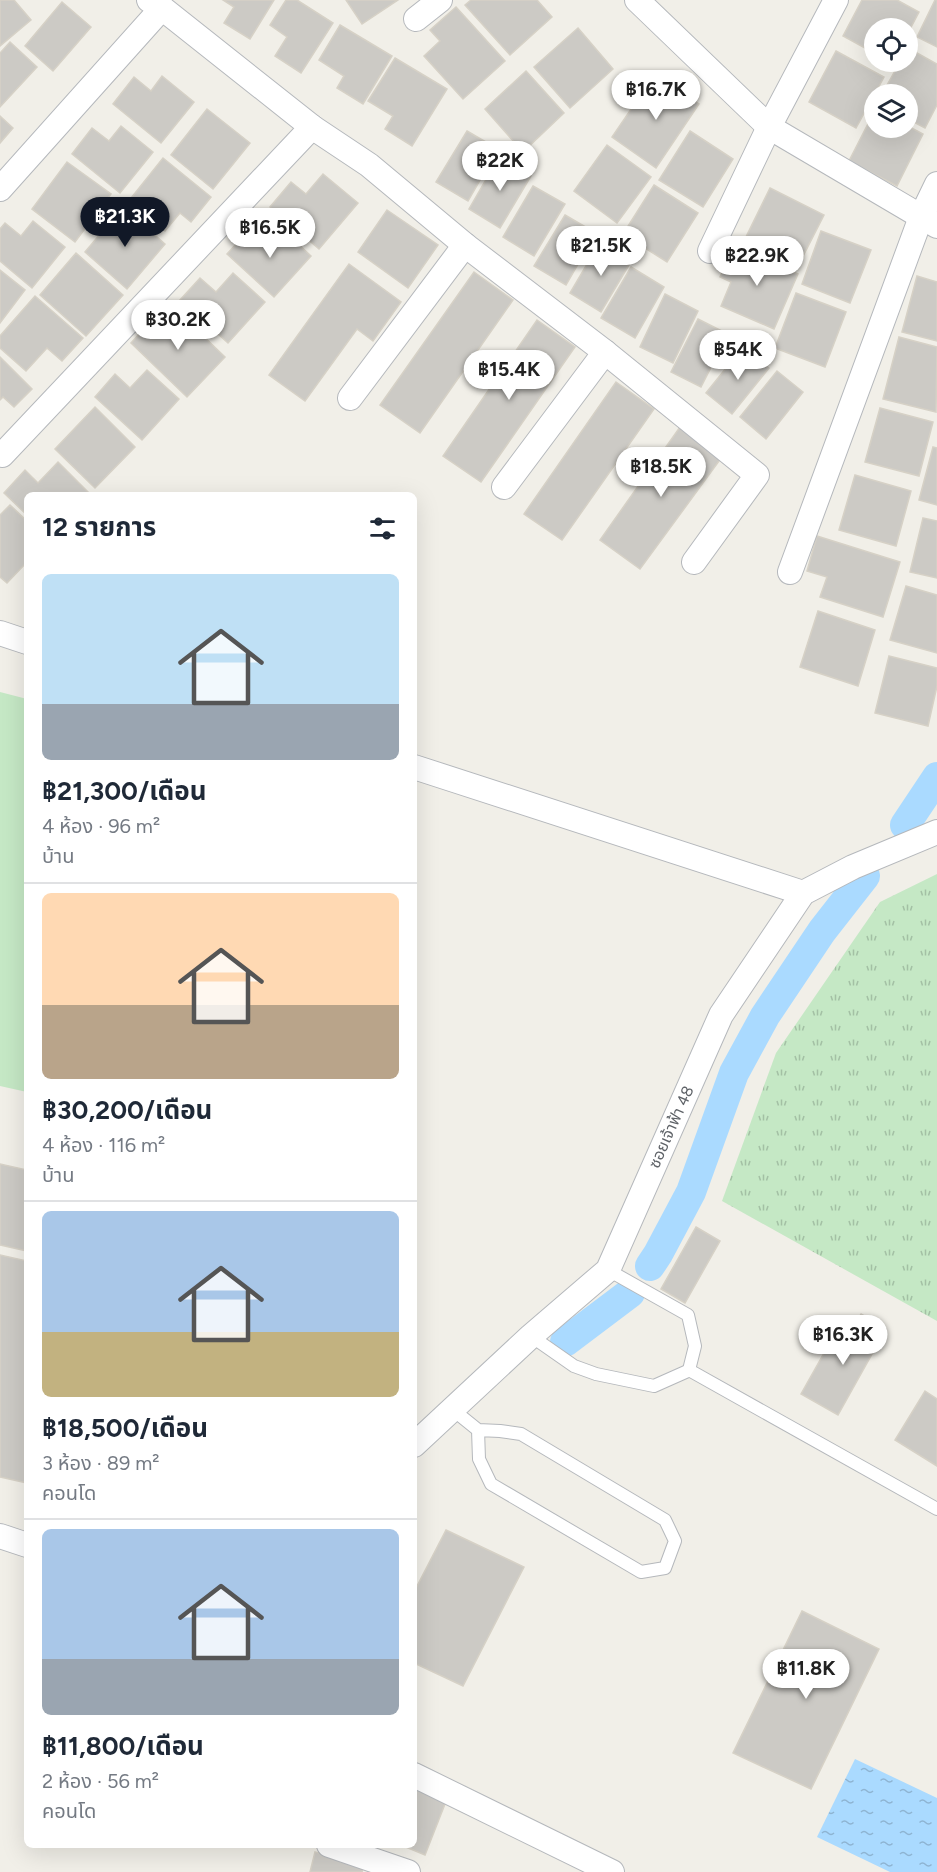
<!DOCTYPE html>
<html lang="th">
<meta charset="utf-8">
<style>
body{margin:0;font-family:Figtree,"Noto Sans Thai",sans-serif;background:#f6f6f7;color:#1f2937;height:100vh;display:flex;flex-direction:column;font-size:22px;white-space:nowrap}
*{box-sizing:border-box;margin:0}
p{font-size:20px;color:#747a83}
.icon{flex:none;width:33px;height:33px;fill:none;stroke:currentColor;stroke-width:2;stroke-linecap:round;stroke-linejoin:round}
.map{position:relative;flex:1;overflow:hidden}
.side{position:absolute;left:24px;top:492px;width:393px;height:1356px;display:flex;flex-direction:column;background:#fff;border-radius:9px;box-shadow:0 6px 24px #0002}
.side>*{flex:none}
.fabs{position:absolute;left:864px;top:18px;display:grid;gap:12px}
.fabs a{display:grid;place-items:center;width:54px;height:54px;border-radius:50%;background:#fff;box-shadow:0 6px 24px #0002;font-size:30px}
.price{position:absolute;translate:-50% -51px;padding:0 14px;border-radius:21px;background:#fff;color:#222;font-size:20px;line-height:39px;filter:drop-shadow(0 2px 3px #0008)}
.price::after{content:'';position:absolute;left:50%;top:36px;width:18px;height:14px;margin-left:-9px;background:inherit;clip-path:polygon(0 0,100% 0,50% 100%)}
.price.current{background:#111827;color:#fff}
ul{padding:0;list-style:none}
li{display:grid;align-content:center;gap:12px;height:318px;padding:0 18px}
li+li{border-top:2px solid #e0e1e3}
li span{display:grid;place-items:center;height:186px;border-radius:9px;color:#555}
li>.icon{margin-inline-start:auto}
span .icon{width:108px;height:108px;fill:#fffc;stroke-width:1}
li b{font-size:26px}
h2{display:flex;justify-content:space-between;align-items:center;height:72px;padding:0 18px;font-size:26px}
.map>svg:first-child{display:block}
.grass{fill:url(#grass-tufts)}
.pitch{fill:#c5e8c5}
.water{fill:url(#water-ripples)}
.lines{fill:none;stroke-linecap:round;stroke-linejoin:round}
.canal{stroke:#aadaff;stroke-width:30}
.building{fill:#cccac5;stroke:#d6d1c6;stroke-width:1.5}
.lane-casing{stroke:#b5b8bc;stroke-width:14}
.street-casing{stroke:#b5b8bc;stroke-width:26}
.lane{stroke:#fff;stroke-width:12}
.street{stroke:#fff;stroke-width:24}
.labels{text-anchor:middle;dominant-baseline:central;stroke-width:5;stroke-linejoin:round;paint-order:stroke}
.street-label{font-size:16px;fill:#5f6368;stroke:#fff}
</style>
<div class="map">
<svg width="937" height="1872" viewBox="0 0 937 1872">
<defs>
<pattern id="grass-tufts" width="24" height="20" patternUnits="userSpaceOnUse" patternTransform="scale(1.5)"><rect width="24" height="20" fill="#c5e8c5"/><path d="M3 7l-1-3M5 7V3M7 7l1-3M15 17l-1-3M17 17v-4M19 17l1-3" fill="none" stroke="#a3c0a4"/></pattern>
<pattern id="water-ripples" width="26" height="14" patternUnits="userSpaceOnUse" patternTransform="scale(1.5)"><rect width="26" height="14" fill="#aadaff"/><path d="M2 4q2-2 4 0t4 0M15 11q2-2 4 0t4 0" fill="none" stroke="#8eb4d2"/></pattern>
</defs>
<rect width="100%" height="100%" fill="#f1efe8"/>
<path class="grass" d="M937 874V1321L722 1201 776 1053 880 902Z"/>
<path class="pitch" d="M0 692 27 699V1092L0 1086Z"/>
<path class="water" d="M855 1759 937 1798V1872H890L817 1837Z"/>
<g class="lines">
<g class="canal">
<path d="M905 825 937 777"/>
<path d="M650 1266 658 1254 691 1192 734 1073 765 1016 822 931 865 876"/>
<path d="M565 1342 630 1293"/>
</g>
</g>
<g class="building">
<path d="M0 0H14L31 20 0 46Z"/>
<path d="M223 0H274L250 39 224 23 234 7Z"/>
<path d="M286 0H297L333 23 301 73 275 56 287 37 270 25Z"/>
<path d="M346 0H398L362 24Z"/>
<path d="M471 0H537L552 17 510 55 465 5Z"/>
<path d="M862 0H897L919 12 908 33V28H874V53L843 36Z"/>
<path d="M935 0H937V47L917 37Z"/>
<path d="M62 2 91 27 53 71 25 46Z"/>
<path d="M456 7 505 61 463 99 424 56 440 41 430 30Z"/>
<path d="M340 25 392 56 363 104 337 88 344 76 319 60Z"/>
<path d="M578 28 613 69 570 108 534 67Z"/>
<path d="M10 42 37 67 0 107V53Z"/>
<path d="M908 48 937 64V105L925 128 908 119V94H882L900 62H908Z"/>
<path d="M836 51 884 77 856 128 809 102Z"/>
<path d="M395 58 447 89 412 146 385 129 393 116 368 101Z"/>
<path d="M526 71 564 113 523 152 485 109Z"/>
<path d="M655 74 699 104 656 168 612 137Z"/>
<path d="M162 76 194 102 161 143 113 104 134 77 151 91Z"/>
<path d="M207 109 250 143 213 189 171 155Z"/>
<path d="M874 112V128L908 126 923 134 897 186 849 161Z"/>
<path d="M0 116 13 128 0 143Z"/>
<path d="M121 126 153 152 120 193 72 154 92 128 109 141Z"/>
<path d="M467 131 498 149 468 201 436 182Z"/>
<path d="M690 131 733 159 703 207 659 180Z"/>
<path d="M607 145 651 177 617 223 574 191Z"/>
<path d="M499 157 531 176 500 228 469 209Z"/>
<path d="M163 158 211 197 191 222 180 213 165 231 128 202Z"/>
<path d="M67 162 111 194 75 242 32 209Z"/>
<path d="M323 174 358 203 319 249 270 207 291 182 306 194Z"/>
<path d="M654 185 698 213 667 262 623 234Z"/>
<path d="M533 186 565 204 534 256 503 237Z"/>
<path d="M770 188 824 215 796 270 743 243Z"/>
<path d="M123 207 165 244 127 289 85 252Z"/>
<path d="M387 210 438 245 408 288 358 252Z"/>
<path d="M565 215 596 233 566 285 534 266Z"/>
<path d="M33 221 65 247 32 288 0 261V229L5 223 21 236Z"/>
<path d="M279 226 311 256 274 297 227 254 247 232 262 245Z"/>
<path d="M821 231 871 250 850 303 802 284Z"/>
<path d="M600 242 632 260 601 312 570 293Z"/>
<path d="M734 247 798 274 774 329 721 306 731 282 720 277Z"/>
<path d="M76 253 123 295 86 336 40 295Z"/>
<path d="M349 264 401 302 373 341 357 329 305 401 269 375Z"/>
<path d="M631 267 664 287 635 338 601 318Z"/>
<path d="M0 270 25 290 0 323Z"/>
<path d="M474 272 513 300 420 433 380 405Z"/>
<path d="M233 273 265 302 228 343 180 300 200 278 216 292Z"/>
<path d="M917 276 937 282V341L902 332Z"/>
<path d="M796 293 846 312 825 367 775 348Z"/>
<path d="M665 294 698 311 673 363 640 347Z"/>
<path d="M35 296 83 338 62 361 47 348 26 371 0 348V336Z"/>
<path d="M173 307 225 357 187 397 131 343 155 317 160 321Z"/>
<path d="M698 319 728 334 701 387 671 372Z"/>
<path d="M537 320 575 347 481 482 443 456Z"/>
<path d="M899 337 937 347 936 412 883 399Z"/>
<path d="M743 347 769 368 732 414 706 393Z"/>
<path d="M0 357 32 389 14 407 3 397 0 400Z"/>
<path d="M147 370 179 399 142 440 95 397 115 374 130 388Z"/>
<path d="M777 371 803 392 766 439 740 417Z"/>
<path d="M616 382 654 409 562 540 524 514Z"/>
<path d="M95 407 135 447 95 488 55 449Z"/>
<path d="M880 408 933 422 919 476 865 462Z"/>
<path d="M680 427 722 457 640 569 600 540Z"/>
<path d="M933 447 937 448V505L919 500Z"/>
<path d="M58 462 91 495H27V515L4 493 25 470 38 483Z"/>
<path d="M855 475 911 491 896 546 839 530Z"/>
<path d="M10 505 27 521V562L7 583 0 577V515Z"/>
<path d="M923 518 937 521V578L910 572Z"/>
<path d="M817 536 900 562 883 617 820 597 827 577 807 571Z"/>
<path d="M906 586 937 595V653L890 640Z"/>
<path d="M818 611 875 630 858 686 800 667Z"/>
<path d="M889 656 937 668V686L928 726 875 713Z"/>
<path d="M0 1164 27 1170V1251L0 1245Z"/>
<path d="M696 1227 720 1241 685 1303 661 1289Z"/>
<path d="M0 1255 27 1261V1483L0 1477Z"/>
<path d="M861 1314 886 1329 838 1415 801 1394 828 1346 839 1352Z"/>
<path d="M925 1391 937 1399V1466L895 1440Z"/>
<path d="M446 1530 524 1567 463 1686 414 1663V1592Z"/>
<path d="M802 1611 879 1649 811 1789 733 1753Z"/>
<path d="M414 1785 447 1799 425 1855 401 1845H414Z"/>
<path d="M315 1852 364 1864 362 1872H310Z"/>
</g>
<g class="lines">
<defs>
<g id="lane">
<path d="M608 1270 688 1315 695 1346 689 1370 937 1509"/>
<path d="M531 1336 574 1366 596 1374 654 1386 690 1370"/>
<path d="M452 1409 478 1430 500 1431 521 1434 665 1520 675 1541 665 1568 641 1572 491 1484 479 1459 478 1430"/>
</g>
<g id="street">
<path d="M149 0 162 8 312 127 369 165 465 245 605 352 757 475 694 562"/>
<path d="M637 0 769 127 937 226"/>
<path d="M416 19 440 0"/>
<path d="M0 189 162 8"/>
<path d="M710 251 769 127 836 0"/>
<path d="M350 398 465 245"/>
<path d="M2 455 312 127"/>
<path d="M504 487 605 352"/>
<path d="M790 572 921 217 937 184"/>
<path d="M0 633 27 642"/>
<path d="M414 767 803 893"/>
<path d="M414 1445 531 1336 608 1270 721 1015 803 893 853 867 937 832"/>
<path d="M0 1536 27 1545"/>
<path d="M414 1775 612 1872"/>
<path d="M329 1845 408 1872"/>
</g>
</defs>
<use href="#lane" class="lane-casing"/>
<use href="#street" class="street-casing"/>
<use href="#lane" class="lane"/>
<use href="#street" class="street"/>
</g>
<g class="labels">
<g class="street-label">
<text transform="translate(671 1127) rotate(-66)">ซอยเจ้าฟ้า 48</text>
</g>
</g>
</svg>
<div class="fabs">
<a><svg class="icon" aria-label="locate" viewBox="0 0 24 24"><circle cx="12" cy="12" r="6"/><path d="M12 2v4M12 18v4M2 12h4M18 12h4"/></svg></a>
<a><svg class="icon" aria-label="layers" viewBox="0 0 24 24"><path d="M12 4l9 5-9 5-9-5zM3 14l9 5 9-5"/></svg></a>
</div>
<b class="price" style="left:656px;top:121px">฿16.7K</b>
<b class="price" style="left:500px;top:192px">฿22K</b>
<b class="price current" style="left:125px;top:248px">฿21.3K</b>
<b class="price" style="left:270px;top:259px">฿16.5K</b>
<b class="price" style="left:601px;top:277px">฿21.5K</b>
<b class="price" style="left:757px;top:287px">฿22.9K</b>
<b class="price" style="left:178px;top:351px">฿30.2K</b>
<b class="price" style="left:738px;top:381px">฿54K</b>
<b class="price" style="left:509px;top:401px">฿15.4K</b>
<b class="price" style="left:661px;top:498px">฿18.5K</b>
<b class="price" style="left:843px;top:1366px">฿16.3K</b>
<b class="price" style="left:806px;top:1700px">฿11.8K</b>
<section class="side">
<h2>12 รายการ<svg class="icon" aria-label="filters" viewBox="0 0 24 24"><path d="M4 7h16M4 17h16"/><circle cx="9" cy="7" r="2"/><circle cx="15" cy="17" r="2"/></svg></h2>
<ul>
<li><span style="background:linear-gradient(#bfe0f5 70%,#9aa5b1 0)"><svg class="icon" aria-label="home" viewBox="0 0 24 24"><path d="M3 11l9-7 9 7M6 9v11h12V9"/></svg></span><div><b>฿21,300/เดือน</b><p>4 ห้อง · 96 m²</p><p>บ้าน</p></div></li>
<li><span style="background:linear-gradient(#ffd9b3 60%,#b9a48a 0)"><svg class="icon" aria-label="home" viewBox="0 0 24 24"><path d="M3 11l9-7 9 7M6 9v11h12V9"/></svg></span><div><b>฿30,200/เดือน</b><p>4 ห้อง · 116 m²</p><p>บ้าน</p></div></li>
<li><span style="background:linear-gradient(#a9c7e8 65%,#c2b280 0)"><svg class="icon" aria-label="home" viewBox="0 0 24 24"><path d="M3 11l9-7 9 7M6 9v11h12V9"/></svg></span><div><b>฿18,500/เดือน</b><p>3 ห้อง · 89 m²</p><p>คอนโด</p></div></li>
<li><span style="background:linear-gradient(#a9c7e8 70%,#9aa5b1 0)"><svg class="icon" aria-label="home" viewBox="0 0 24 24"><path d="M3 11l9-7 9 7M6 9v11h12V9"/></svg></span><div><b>฿11,800/เดือน</b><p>2 ห้อง · 56 m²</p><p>คอนโด</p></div></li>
</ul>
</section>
</div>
